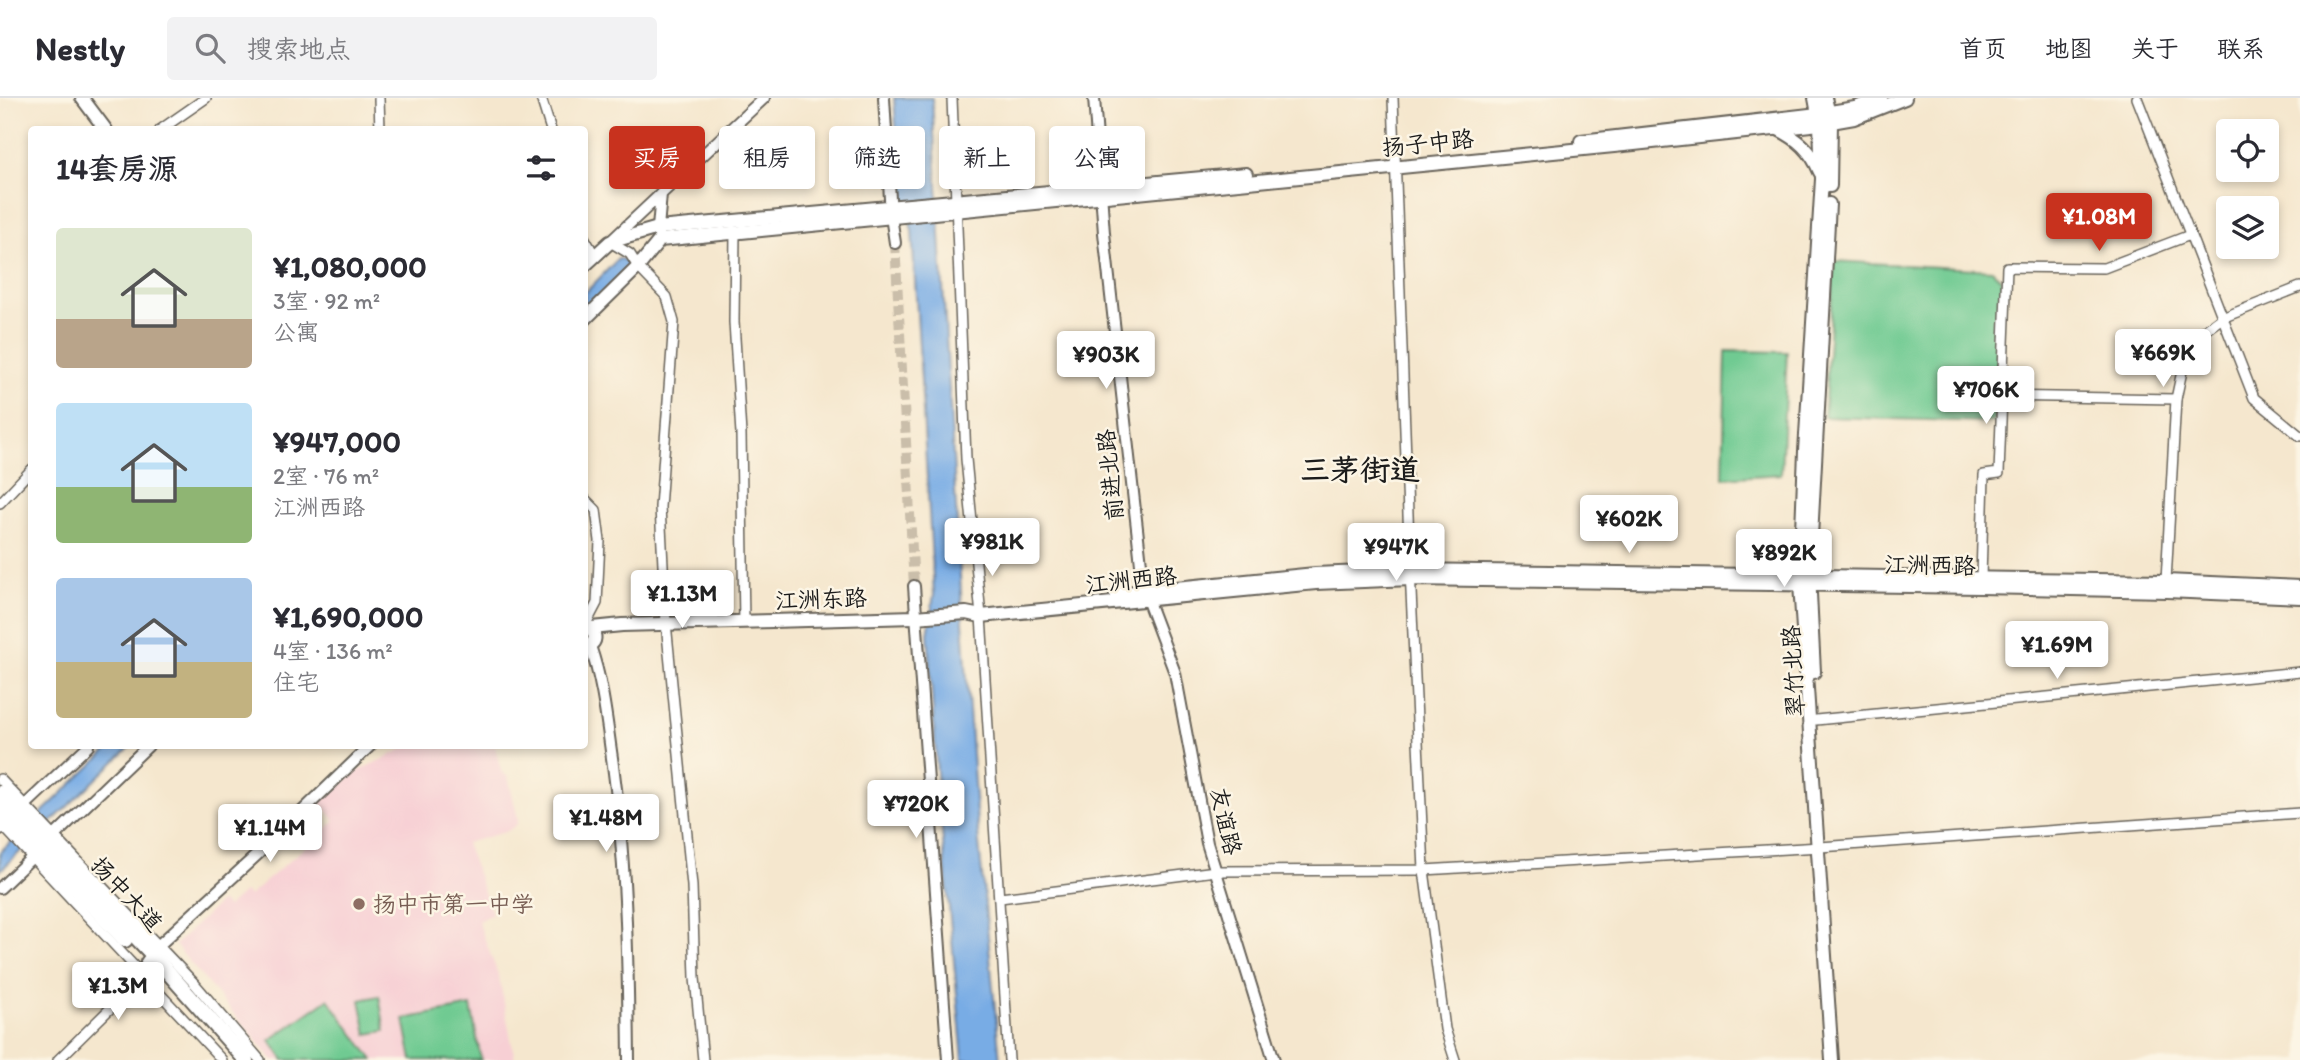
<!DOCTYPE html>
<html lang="zh">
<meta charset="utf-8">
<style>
body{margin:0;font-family:Itim,"LXGW WenKai TC",sans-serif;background:#f2f2f3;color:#2b2b33;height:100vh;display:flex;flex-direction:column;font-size:26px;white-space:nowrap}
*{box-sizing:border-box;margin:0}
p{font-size:23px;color:#7c7c81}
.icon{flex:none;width:38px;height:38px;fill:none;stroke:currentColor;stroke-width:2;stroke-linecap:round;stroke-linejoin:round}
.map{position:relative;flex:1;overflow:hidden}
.drawer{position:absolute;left:28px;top:28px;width:560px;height:623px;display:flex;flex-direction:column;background:#fff;border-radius:7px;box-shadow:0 4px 10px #0003}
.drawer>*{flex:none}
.banner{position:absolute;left:609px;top:28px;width:665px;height:63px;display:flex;gap:14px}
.fabs{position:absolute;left:2216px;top:21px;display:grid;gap:14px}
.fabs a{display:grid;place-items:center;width:63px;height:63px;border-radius:7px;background:#fff;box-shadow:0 4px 10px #0003;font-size:35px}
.price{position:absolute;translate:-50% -60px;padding:0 16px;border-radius:7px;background:#fff;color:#222;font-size:23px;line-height:46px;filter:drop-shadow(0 2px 4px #0008)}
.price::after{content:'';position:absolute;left:50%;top:42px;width:21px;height:16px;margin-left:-10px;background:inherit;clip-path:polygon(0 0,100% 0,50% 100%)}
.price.selected{background:#c8321e;color:#fff}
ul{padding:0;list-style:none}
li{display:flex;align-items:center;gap:21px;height:175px;padding:0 28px}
li span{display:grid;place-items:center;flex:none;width:196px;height:140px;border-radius:7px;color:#555}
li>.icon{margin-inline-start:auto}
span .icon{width:84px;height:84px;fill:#fffc;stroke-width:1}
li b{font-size:30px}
h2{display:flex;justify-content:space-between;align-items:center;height:84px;padding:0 28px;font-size:30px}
.tag{padding:0 24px;border-radius:7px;background:#fff;box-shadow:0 4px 10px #0003;font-size:24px;line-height:63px}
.tag.selected{background:#c8321e;color:#fff}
header{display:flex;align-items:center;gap:42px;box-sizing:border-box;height:98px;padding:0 35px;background:#fff;border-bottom:2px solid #e1e1e2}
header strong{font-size:33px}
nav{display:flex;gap:38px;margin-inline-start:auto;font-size:24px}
.search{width:490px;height:63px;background:#f2f2f3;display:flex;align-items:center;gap:18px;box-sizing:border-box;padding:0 24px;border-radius:7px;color:#7c7c81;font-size:26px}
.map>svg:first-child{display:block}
.built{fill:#f7cfd4}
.green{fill:#70ca92;stroke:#467357;stroke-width:2}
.water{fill:#78ace5;stroke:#4a6480;stroke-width:2}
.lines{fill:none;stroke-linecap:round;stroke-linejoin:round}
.tertiary-tunnel{stroke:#cabeaa;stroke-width:10;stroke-dasharray:10 5;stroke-linecap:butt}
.minor-casing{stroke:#68635a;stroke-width:12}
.tertiary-casing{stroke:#68635a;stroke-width:14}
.secondary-casing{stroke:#68635a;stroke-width:16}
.primary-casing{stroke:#68635a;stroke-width:18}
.minor{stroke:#fff;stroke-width:9}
.tertiary{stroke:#fff;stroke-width:10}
.secondary{stroke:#fff;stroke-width:12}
.primary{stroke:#fff;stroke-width:14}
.education-dot{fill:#8d6e63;stroke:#fcf5e5;stroke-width:2.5}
.labels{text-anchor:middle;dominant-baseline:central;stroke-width:5;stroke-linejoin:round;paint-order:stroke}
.street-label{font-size:23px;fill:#1c1c1c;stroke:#fcf5e5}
.education-label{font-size:23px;fill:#785e54;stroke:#fcf5e5;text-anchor:start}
.district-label{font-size:30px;font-weight:bold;fill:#1c1c1c;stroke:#fcf5e5}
</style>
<header>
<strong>Nestly</strong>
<div class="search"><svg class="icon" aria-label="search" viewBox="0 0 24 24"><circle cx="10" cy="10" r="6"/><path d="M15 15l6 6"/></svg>搜索地点</div>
<nav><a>首页</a><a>地图</a><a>关于</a><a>联系</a></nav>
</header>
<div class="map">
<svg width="2300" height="962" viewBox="0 0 2300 962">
<rect width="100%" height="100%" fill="#fcf5e5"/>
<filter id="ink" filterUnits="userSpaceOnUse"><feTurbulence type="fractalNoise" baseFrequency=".0143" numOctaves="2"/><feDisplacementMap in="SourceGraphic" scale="14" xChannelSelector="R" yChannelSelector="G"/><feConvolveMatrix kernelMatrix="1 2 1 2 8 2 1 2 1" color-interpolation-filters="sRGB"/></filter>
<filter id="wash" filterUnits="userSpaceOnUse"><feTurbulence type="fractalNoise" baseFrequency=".00686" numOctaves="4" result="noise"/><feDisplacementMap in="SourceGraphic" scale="28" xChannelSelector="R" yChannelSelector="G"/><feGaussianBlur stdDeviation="1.57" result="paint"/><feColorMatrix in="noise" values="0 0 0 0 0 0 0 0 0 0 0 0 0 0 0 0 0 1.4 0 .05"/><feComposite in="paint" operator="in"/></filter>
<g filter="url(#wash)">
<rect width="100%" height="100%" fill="#f5e7ce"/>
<path class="built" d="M409 648H495L501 673 508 679 518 721 517 726 508 733 466 745 492 816 478 823 499 879 515 962H273L175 847 221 803 227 809 244 794 249 798 335 723 320 704 354 675Z"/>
<g class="green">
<path d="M1834 163 1992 172 2002 182 1994 324 1824 319Z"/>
<path d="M1726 253 1787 254 1781 376 1723 380Z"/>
<path d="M379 898 385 933 367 936 360 902Z"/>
<path d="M328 901 373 962H284L270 942Z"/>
<path d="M471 908 481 962H412L404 921Z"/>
</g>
<g class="water">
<path d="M894 0H932L961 494 976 714 1000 962H963L938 690 928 536 934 496 912 133 900 86Z"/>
<path d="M618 161H623L628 167V171L585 213V195Z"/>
<path d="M112 648H131L0 773V754Z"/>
</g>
</g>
<g filter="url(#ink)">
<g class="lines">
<path class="tertiary-tunnel" d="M895 145 914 488"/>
<defs>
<g id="minor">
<path d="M379 0 380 32"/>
<path d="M541 0 551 32"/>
<path d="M952 0 966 361 981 518 1009 962"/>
<path d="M1393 0 1410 472 1424 772 1445 931 1455 962"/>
<path d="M2137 0 2254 300 2300 338"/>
<path d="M160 32 206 0"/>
<path d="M735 134 734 224 741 336 744 524"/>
<path d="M584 139 595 158"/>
<path d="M610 144 630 156 638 169 667 199 674 224 660 409 666 525 692 788 695 880 703 962"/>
<path d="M2002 298 2176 301"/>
<path d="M584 400 596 412 600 443 597 505 586 526"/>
<path d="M0 405 32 371"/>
<path d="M1981 480 1984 377 1999 375 2007 169 2104 170 2190 137"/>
<path d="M2166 483 2176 301 2188 245 2222 220 2300 189"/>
<path d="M1816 622 2300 574"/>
<path d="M0 681 194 885 260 962"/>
<path d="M0 725 222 962"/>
<path d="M1000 800 1216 773 1424 772 1820 749 2300 715"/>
<path d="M58 962 137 884 142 872"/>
</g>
<g id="tertiary">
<path d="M884 0 891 118 895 145"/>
<path d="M1094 0 1104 135 1144 493 1175 575 1207 745 1274 962"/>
<path d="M659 138 658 130 661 96 764 0"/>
<path d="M610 144 661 96"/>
<path d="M914 488 948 962"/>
<path d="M590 548C602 582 606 617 611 653 626 755 628 859 629 962"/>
<path d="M0 731 88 648"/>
<path d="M0 790 148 648"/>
<path d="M146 864 159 847 259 755 370 648"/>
</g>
<g id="secondary">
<path d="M82 0 106 32"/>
<path d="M1815 0 1820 26 1822 81 1805 353 1800 486 1832 962"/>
<path d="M1825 0 1831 24 1830 88"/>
<path d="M1778 31C1798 41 1811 52 1820 74"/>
<path d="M1581 43 1818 16 1855 10 1881 0"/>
<path d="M584 168 610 144 658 130 1246 76"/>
<path d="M584 222 638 169 660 142 1634 46 1820 26 1854 20 1905 0"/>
<path d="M1116 496 1315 476 1410 472 2166 483 2300 489"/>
<path d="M584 526C596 532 600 546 584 549"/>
<path d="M592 530 622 527 915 519 966 515 981 518 1316 485 1411 481 1980 489 2167 493 2300 499"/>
<path d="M1814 574 1809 476 1829 106"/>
</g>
<g id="primary">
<path d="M0 695 152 856 246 962"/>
<path d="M0 711 125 842"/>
</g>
</defs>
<use href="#minor" class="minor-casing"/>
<use href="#tertiary" class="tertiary-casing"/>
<use href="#secondary" class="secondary-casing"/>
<use href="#primary" class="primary-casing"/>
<use href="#minor" class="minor"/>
<use href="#tertiary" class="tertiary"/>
<use href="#secondary" class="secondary"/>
<use href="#primary" class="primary"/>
</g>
</g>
<circle class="education-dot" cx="359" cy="806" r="7"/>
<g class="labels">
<g class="street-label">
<text transform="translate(1428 45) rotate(-6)">扬子中路</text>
<text transform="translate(1110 377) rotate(-96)">前进北路</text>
<text transform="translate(1930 467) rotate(1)">江洲西路</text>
<text transform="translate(1131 482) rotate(-6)">江洲西路</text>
<text transform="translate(821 501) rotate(-2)">江洲东路</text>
<text transform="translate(1793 573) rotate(-93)">翠竹北路</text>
<text transform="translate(1226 723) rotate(77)">友谊路</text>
<text transform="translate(127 796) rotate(47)">扬中大道</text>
</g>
<g class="education-label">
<text x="373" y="806">扬中市第一中学</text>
</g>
<g class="district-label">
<text x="1360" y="371">三茅街道</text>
</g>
</g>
</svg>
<div class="fabs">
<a><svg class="icon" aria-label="locate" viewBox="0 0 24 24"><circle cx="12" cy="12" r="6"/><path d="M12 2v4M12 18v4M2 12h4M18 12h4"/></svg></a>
<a><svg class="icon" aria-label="layers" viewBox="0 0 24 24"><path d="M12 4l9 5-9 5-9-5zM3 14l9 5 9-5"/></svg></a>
</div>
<b class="price selected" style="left:2099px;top:155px">¥1.08M</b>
<b class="price" style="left:2163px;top:291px">¥669K</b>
<b class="price" style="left:1106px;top:293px">¥903K</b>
<b class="price" style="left:1986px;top:328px">¥706K</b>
<b class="price" style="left:1629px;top:457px">¥602K</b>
<b class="price" style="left:992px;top:480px">¥981K</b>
<b class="price" style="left:1396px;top:485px">¥947K</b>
<b class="price" style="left:1784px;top:491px">¥892K</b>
<b class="price" style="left:682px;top:532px">¥1.13M</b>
<b class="price" style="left:2057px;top:583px">¥1.69M</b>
<b class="price" style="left:916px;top:742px">¥720K</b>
<b class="price" style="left:606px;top:756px">¥1.48M</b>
<b class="price" style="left:270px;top:766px">¥1.14M</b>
<b class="price" style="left:118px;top:924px">¥1.3M</b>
<div class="banner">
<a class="tag selected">买房</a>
<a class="tag">租房</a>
<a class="tag">筛选</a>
<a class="tag">新上</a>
<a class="tag">公寓</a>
</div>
<section class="drawer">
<h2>14套房源<svg class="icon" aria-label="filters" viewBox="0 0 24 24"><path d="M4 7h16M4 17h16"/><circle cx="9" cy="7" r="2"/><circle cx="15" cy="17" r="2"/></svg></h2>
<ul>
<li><span style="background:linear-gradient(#dfe7d0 65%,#b9a48a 0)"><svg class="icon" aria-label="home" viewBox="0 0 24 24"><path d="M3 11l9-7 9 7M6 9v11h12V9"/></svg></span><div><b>¥1,080,000</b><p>3室 · 92 m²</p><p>公寓</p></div></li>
<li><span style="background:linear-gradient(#bfe0f5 60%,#8fb573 0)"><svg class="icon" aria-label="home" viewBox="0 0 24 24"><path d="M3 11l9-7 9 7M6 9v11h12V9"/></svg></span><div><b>¥947,000</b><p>2室 · 76 m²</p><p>江洲西路</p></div></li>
<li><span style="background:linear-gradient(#a9c7e8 60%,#c2b280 0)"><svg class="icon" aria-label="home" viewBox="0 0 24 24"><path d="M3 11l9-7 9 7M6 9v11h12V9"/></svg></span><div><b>¥1,690,000</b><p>4室 · 136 m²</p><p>住宅</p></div></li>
</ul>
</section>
</div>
